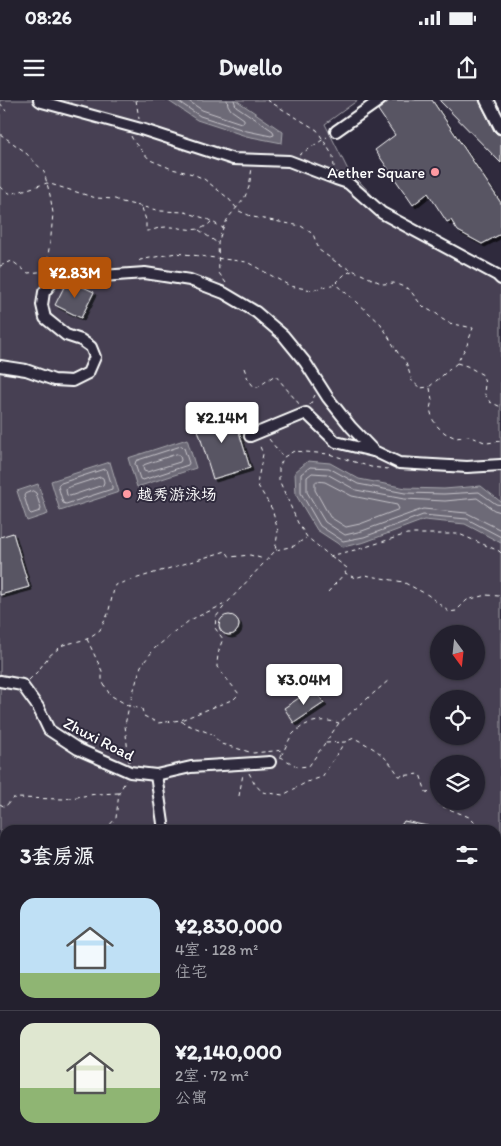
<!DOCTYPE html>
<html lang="zh">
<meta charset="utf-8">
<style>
body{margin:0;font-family:Itim,"LXGW WenKai TC",sans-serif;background:#2b2836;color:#f1f3f6;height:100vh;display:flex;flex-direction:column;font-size:19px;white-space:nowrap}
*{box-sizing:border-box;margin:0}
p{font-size:16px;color:#a3a3aa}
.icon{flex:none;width:28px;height:28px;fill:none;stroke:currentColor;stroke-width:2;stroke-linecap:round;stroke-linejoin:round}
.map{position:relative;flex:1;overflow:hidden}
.drawer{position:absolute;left:0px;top:725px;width:501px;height:321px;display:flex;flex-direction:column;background:#23202e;border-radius:15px 15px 0 0;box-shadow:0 1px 4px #0004,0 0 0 1px #403e4a}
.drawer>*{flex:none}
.needle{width:32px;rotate:165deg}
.controls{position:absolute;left:430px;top:525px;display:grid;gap:10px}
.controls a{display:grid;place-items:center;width:55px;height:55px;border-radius:50%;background:#23202e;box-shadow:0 1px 4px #0004,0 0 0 1px #403e4a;font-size:25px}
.price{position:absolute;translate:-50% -42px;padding:0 11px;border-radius:5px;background:#fff;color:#222;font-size:16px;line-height:32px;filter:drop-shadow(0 1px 2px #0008)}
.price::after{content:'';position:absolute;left:50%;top:30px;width:15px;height:11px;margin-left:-8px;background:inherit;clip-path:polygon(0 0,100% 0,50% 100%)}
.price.active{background:#b45309;color:#fff}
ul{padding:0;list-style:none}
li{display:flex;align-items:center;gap:15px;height:125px;padding:0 20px}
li+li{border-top:1px solid #403e4a}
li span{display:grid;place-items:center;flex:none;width:140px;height:100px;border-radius:15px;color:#555}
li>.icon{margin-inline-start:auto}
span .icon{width:60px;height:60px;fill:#fffc;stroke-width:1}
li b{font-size:21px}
h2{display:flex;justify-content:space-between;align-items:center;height:60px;padding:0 20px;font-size:21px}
.status{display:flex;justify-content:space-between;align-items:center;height:35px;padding:0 25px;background:#23202e;direction:ltr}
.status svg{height:14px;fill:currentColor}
header{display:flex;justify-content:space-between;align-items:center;height:65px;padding:0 20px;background:#23202e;font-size:22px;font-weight:700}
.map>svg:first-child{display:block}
.built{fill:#3c3749}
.green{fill:#464152;stroke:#a2a0a8;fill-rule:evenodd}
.water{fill:#6d6a77;stroke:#a7a6ad}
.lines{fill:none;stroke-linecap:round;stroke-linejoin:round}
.shore{stroke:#c5c3c9;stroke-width:1}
.building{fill:#595564;stroke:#fff;filter:url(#shadow)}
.minor-casing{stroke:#fff;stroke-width:14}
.major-casing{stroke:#fff;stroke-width:16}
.highway-casing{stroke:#fff;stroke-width:19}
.path{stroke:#fff;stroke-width:1;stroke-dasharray:4 4;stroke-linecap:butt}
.minor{stroke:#2f2a3d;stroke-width:10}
.major{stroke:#2f2a3d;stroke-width:12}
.highway{stroke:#2f2a3d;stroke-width:15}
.rail{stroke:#fff;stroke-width:2.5}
.poi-dot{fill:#ff9aa2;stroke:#2f2a3d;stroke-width:2}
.labels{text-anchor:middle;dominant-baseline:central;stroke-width:4;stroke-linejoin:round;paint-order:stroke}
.poi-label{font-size:16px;fill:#fff;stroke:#2f2a3d;text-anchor:end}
.street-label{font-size:16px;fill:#fff;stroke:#2f2a3d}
</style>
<div class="status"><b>08:26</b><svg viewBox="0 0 49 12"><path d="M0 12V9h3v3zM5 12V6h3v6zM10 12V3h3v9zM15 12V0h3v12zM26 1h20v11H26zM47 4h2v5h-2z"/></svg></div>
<header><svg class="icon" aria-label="menu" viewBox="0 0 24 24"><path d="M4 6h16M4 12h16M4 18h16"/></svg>Dwello<svg class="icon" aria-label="share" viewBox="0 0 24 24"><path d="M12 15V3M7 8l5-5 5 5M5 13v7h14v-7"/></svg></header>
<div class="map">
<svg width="501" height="1046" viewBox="0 0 501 1046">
<defs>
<filter id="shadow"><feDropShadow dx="3" dy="3" stdDeviation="0" flood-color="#0009"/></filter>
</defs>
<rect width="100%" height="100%" fill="#2f2a3d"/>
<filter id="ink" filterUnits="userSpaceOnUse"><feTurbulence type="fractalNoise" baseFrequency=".02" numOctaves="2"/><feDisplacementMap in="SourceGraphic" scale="10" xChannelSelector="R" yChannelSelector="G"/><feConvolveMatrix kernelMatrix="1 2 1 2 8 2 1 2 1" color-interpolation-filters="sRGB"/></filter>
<g filter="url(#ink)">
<path class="built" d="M0 975 5 977V996L0 1005Z"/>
<g class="green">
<path d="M0 0H358L325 24 347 68 386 110 501 171V890H496V730H5V848L0 846ZM439 534H476V571H439ZM439 599H476V636H439ZM439 664H476V701H439Z"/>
<path d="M496 967H501V1046H298L282 1041H496Z"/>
</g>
<g class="water">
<path d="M167 0H236L283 32 282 43 246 36 197 20Z"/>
<path d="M187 339 196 368 137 387 128 358Z"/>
<path d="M308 361 330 363 359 379 406 388 444 389 481 386 501 402V443L465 424 424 420 365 442 343 447 317 430 296 395 295 372Z"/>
<path d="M110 362 119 392 60 411 51 381Z"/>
<path d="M38 384 48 414 27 421 17 391Z"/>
<path d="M501 777V874H496V781Z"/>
</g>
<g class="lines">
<g class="shore">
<path d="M176 0 200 16 247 31 271 36 274 35 273 31 236 6 234 0"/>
<path d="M187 0 202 10 241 23H243L244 21V19L231 10 228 5 227 0"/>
<path d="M182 346 184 348 189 363 188 365 143 380 140 379 135 364 136 361Z"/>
<path d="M177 354 180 356 181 360 180 362 147 372 144 371 143 367 144 365Z"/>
<path d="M105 369 107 370 112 386V389L66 404 63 403 58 386 59 384Z"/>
<path d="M101 377 103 378 104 382 103 385 70 396 67 395 66 390 67 388Z"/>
<path d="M317 381 325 382 352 396 397 405 399 409 397 410 360 424 346 427 330 417 315 390V383Z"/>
<path d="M33 391 36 393 41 409 40 411 31 414 29 412 24 396 25 394Z"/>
<path d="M501 405 496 404 479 392 444 394 405 393 358 384 329 368 310 367 301 374V393L320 426 343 441 364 437 423 415 467 419 501 437"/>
<path d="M501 412 494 410 477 398 445 401 404 399 356 390 327 374 312 373 307 377V392L325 422 345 435 362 431 423 409 467 413 501 430"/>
</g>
</g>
<g class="building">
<path d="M390 0H432L501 103V134L482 144 458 131 451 120 447 122 428 93 413 105 375 50 395 35 378 10Z"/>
<path d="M439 0H479L494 31 497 34 501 35V63Z"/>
<path d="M70 181 94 192 81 218 55 205 66 183Z"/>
<path d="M232 309 250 368 213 379 195 320Z"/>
<path d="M13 433 29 487 0 495V437Z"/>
<circle cx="229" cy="525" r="10"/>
<path d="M314 588 324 603 294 623 284 608Z"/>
<path d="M404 721 432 727 431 730H398Z"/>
</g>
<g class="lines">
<defs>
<g id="minor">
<path d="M39 0 42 2 141 29 233 59 289 61 336 79 348 83 382 113 497 175 501 179"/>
<path d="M336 31 380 0"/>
<path d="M0 266 26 270 54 280 72 281 88 273 95 257 91 247 81 240 66 235 45 218 42 205 44 192 54 180 71 173 102 176 145 173 190 180 224 193 256 212 283 235 305 262 328 298 351 327 374 351 399 363 467 367 501 365"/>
<path d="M250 336 306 313 336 342 373 351"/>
<path d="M0 581 22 585 38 607 49 630 78 649 130 672 156 675 191 667 270 662"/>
<path d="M156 675 164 730"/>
<path d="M496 758 501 753"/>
<path d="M0 967 5 970"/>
<path d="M0 1013 5 1004"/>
<path d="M130 1041 139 1046"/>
<path d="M336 1041 358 1046"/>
<path d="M442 1046 443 1041"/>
</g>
<path id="major" d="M487 0 501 27"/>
<g id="highway">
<path d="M0 869 5 871"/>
<path d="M0 882 5 883"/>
<path d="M0 897 5 899"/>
<path d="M496 903H501"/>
<path d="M0 910 5 911"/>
<path d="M496 921H501"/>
<path d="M496 946H501"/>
<path d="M0 953 5 956"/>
<path d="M145 1041 154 1046"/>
</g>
</defs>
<use href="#minor" class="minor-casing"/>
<use href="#major" class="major-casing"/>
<use href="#highway" class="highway-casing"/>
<g class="path">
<path d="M136 0 139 19"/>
<path d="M267 0 317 30 333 56 334 67"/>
<path d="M0 3 6 11"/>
<path d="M0 34 24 51 44 72 50 95 53 113 51 136 48 155 52 171"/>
<path d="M131 36 134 42 150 60 172 69 193 74 204 79 228 98 239 111 253 117 301 126 313 134 319 150 339 164 383 184 394 183 409 189 419 202 425 208 437 214 442 219 449 223 473 228 467 245 457 263 429 287 420 288 412 281 406 262 398 253 381 224 357 202 335 184 312 190 290 186 247 162 176 153 140 160 137 164"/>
<path d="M299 55 327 37"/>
<path d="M0 87 11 94 47 83 96 98 115 99 122 102 161 111 185 112 207 119 223 128"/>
<path d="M142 108 146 120V131C153 131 158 127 166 127 183 126 197 136 211 122"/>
<path d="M199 130 216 142"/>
<path d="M0 166 12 161 28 173 48 171 49 173"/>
<path d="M226 183 219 173 218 143 223 128 228 118 244 99 249 87 252 68"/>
<path d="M336 183 345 174 352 171"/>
<path d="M457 263 467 266 483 275 485 284 484 293 490 302 501 307"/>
<path d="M244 268 248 279 254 287H258L275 275 300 305"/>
<path d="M430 288 432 300 430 309 433 320 438 327 445 333 456 338 469 336 487 343 501 341"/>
<path d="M310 305 315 295"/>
<path d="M269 339 283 357"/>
<path d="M388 369 371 367 329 354 294 351 284 357 279 367V380L298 423 307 437 330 456 359 449 407 434H459L499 451 501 453"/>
<path d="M276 450 294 446 306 438"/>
<path d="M331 456 347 468 345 473 355 478 365 475 403 482 428 495 449 512 456 511 467 500 486 495 499 496 501 498"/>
<path d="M328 492 344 474"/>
<path d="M87 539 102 571V581L110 595 129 606 142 609 144 616 158 623 181 620 234 599 239 594 217 567C217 557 219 548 223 539L215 528 216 517 226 504"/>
<path d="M29 580 38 571 49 556 63 545 87 539 100 530 108 514 115 485 226 451 230 457 250 455 264 459"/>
<path d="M181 621 188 625 212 634 221 644 232 647 253 653 284 650"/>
<path d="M326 643 345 642 354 638C376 649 386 655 399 676L420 674 426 692 439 694"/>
<path d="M281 656C285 649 288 641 292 635 305 621 321 618 339 623"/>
<path d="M280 657H281L298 667 309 666 339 623 389 580"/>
<path d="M129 662 125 625 129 606 141 566 155 548 190 520 227 503 275 451 278 431 272 409 257 384 263 354 259 344"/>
<path d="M249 673 255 684 262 692 283 695 307 682 322 677 344 643"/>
<path d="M239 696 243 674"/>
<path d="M439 701V705L469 717 482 730"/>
<path d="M0 704 5 707 13 698 64 699 96 694 119 693"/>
<path d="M105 730 116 718 119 693 126 680"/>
<path d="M496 744 501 740"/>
<path d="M0 767 5 770"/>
<path d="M496 879H501"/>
</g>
<use href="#minor" class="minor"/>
<use href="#major" class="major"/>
<use href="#highway" class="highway"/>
<g class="rail">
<path d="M0 936 5 939"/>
<path d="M0 945 5 948"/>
<path d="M190 1041 201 1046"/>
<path d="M242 1041 256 1046"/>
</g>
</g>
</g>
<g class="poi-dot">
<circle cx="435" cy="72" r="5"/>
<circle cx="127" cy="394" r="5"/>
</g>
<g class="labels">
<g class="poi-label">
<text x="425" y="72">Aether Square</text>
<text x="137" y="394" text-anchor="start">越秀游泳场</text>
</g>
<g class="street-label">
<text transform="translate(99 639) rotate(27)">Zhuxi Road</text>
</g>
</g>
</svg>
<div class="controls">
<a><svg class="needle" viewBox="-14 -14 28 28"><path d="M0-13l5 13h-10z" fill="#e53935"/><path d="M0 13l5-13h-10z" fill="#a3a3aa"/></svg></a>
<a><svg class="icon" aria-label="locate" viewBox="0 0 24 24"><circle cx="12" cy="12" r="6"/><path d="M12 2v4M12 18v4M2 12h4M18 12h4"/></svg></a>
<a><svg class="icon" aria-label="layers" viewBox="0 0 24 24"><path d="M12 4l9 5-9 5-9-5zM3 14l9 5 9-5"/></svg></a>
</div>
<b class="price active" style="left:75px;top:199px">¥2.83M</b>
<b class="price" style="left:222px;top:344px">¥2.14M</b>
<b class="price" style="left:304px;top:606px">¥3.04M</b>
<section class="drawer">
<h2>3套房源<svg class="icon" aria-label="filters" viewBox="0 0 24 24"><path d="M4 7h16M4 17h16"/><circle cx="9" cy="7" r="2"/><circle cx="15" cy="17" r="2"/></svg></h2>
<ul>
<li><span style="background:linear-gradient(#bfe0f5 75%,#8fb573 0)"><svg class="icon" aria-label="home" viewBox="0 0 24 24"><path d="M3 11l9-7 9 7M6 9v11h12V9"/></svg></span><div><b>¥2,830,000</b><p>4室 · 128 m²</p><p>住宅</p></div></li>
<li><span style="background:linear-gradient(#dfe7d0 65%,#8fb573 0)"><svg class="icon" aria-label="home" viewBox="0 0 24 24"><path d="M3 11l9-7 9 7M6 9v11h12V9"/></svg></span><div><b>¥2,140,000</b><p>2室 · 72 m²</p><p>公寓</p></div></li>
</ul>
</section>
</div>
